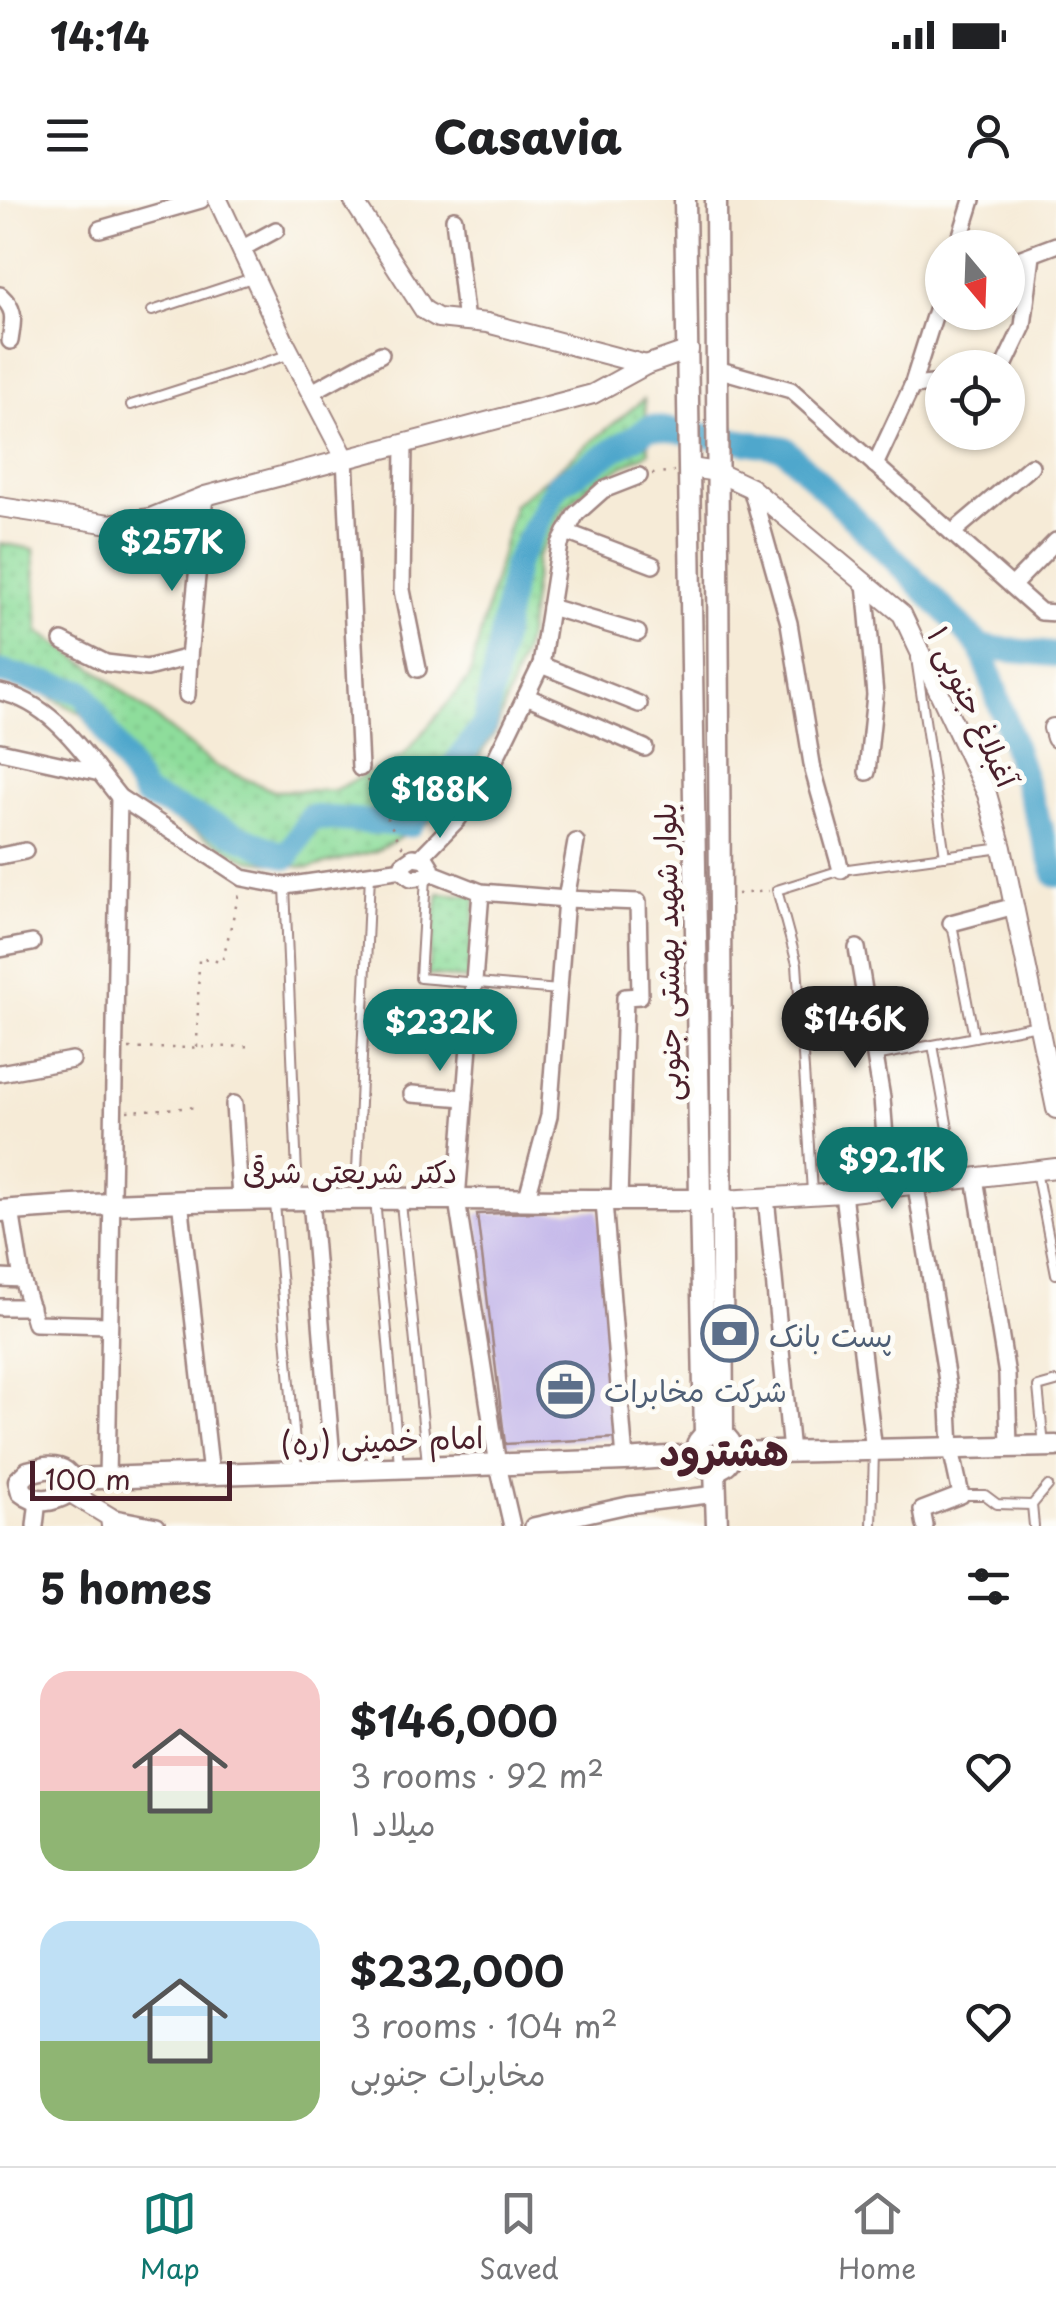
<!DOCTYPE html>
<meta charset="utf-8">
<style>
body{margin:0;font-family:"Playpen Sans","Playpen Sans Arabic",sans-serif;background:#f6f6f6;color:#202124;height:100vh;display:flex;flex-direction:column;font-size:38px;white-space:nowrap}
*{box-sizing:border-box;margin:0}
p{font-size:32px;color:#757577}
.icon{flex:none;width:55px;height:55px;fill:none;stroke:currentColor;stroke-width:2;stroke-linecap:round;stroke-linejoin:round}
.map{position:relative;height:1326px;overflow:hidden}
.details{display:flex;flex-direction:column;background:#fff;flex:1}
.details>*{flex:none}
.needle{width:65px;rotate:161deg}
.tools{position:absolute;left:925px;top:30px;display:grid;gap:20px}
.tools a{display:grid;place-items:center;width:100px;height:100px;border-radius:50%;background:#fff;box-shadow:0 2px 8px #0004;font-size:50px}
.scale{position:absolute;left:30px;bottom:25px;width:202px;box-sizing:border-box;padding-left:10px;border:5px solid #4a1f2b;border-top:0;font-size:28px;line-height:35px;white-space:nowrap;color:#4a1f2b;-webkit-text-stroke:8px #fdfcf7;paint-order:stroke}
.price{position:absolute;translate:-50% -85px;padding:0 22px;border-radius:35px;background:#0f766e;color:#fff;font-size:32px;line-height:65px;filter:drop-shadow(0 2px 5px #0008)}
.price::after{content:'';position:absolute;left:50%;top:60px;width:30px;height:22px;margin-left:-15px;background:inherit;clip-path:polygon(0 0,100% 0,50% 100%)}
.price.active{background:#222;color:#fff}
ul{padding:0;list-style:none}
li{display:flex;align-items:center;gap:30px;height:250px;padding:0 40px}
li span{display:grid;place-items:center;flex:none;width:280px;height:200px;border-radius:30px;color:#555}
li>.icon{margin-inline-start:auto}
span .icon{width:120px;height:120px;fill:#fffc;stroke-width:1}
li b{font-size:42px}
h2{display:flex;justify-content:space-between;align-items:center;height:120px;padding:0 40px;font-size:42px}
.status{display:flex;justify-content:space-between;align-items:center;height:70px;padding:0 50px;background:#fff;direction:ltr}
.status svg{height:28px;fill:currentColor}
header{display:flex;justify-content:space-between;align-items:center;height:130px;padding:0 40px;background:#fff;font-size:45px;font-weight:800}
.dock{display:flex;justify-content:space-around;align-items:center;height:140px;border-top:2px solid #e0e0e0;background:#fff;font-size:28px;color:#757577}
.dock a{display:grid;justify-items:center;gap:5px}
.dock .active{color:#0f766e}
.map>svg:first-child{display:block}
.green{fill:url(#green-dots);stroke:#6c7e63;stroke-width:2.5}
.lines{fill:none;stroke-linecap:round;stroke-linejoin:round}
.river{stroke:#50a7cc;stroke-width:25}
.building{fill:#c3b6e9}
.service-casing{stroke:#a08581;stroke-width:12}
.minor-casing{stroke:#a08581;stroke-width:20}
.tertiary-casing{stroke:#a08581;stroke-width:22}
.secondary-casing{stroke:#a08581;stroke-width:25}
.path{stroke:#a08581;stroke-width:2.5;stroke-dasharray:2.5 8;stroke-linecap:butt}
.service{stroke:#fff;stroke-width:8}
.minor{stroke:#fff;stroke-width:15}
.tertiary{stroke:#fff;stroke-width:18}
.secondary{stroke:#fff;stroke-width:20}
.labels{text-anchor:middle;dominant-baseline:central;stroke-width:10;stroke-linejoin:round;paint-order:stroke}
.street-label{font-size:30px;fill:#4a1f2b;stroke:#fdfcf7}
.service-label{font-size:30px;fill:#4e5e75;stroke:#fdfcf7;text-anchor:start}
.district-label{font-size:40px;font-weight:bold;fill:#4a1f2b;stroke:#fdfcf7}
</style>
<div class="status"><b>14:14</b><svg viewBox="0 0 49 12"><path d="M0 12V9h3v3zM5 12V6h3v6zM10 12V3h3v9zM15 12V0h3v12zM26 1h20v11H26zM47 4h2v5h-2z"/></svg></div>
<header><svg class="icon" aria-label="menu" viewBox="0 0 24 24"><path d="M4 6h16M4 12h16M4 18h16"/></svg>Casavia<svg class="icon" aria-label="person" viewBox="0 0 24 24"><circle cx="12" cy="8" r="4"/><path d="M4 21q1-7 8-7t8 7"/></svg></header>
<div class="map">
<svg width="1056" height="1326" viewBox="0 0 1056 1326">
<defs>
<pattern id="green-dots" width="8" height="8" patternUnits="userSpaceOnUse" patternTransform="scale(2.5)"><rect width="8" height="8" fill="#8edd9b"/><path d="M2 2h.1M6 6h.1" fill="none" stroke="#7cbd86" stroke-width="1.8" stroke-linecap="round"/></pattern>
</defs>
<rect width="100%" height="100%" fill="#fdfcf7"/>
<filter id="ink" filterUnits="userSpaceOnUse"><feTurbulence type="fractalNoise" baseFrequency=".01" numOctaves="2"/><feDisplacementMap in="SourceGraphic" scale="20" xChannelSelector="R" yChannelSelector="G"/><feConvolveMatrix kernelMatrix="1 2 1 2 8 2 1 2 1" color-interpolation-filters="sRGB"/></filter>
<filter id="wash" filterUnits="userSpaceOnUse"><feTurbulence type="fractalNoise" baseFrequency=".0048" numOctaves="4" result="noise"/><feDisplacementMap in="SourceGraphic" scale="40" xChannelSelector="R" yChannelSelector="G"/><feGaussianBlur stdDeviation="2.25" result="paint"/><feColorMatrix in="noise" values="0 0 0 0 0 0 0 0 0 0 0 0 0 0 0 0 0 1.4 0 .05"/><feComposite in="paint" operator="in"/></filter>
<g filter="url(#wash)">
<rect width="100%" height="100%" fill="#f6ebd7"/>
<g class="green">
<path d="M644 199 649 252 591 284 565 308 537 358 526 444 496 531 441 615 376 651 309 668 248 660 144 604 82 514 35 489 0 480V343L34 349 39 432 99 472 215 566 274 591 334 590 403 556 469 478 514 304Z"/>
<path d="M439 693 476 696 468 780 427 775Z"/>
</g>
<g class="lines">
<g class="river">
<path d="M981 447 1056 675"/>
<path d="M0 472 83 492 145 595 287 657 311 617 410 625 485 524 515 365 557 285 651 227 784 248 981 447 1056 455"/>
</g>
</g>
<g id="blocks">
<path class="building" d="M599 1010 617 1238 505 1244 477 1014Z"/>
</g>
</g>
<g filter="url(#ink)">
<use href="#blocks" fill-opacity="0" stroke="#a08581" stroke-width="2.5"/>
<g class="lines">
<defs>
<g id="service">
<path d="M152 111 255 77"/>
<path d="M131 205 291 154"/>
<path d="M916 458 945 656"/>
<path d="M426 677 420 778 559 790"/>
<path d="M285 686 298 999"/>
<path d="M952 724 974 837"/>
<path d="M933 845 957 979"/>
<path d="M875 856 1038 825"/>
<path d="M1036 971 1056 1074"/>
<path d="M812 992 797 764 777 690 841 670 1002 648"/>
<path d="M356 994 370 674"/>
<path d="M375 999 399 1264"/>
<path d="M275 1003 297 1268"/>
<path d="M401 1003 427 1263"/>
<path d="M1044 1246 1038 1187 1056 1182"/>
<path d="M961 1295H985L997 1304 1032 1305 1048 1286"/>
<path d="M1032 1305 1034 1326"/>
<path d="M872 1326 874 1251"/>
</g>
<g id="minor">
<path d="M454 19 466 122"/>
<path d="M100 29 201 0"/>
<path d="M957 48 972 0"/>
<path d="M241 49 276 30"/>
<path d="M1008 63 1056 45"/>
<path d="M0 95C17 111 13 119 10 141"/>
<path d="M1003 168 1023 126 1032 56"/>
<path d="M717 169 791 190 1041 412 1056 413"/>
<path d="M912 186 942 183"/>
<path d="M310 193 381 154"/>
<path d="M404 245 402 390 418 469"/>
<path d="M345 258 360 568"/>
<path d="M875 265 912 186 942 91"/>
<path d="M751 288 789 423 813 570 841 670"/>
<path d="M566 332 653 365"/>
<path d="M952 333 1031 266"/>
<path d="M865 383 875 495 867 572"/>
<path d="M1012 386 1056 341"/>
<path d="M550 407 638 433"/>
<path d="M62 441 106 463 147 468 189 457"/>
<path d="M541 465 639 504"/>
<path d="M0 492C44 501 74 539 100 573"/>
<path d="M187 495 189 457 205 296"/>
<path d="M526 496 645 548"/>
<path d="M0 551 100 573 119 597 243 678 285 686 403 669"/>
<path d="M0 656 25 651"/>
<path d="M413 657 426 659 431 667 430 672 426 676 411 678 404 672 403 664Z"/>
<path d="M421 657 458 619 485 580 541 465 560 344 576 314 603 290 639 276"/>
<path d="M430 672 481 692 566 699 638 702 640 796 625 797 619 1001"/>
<path d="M481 692 457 1000 498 1265 512 1326"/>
<path d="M951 723 1015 706"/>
<path d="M857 748 882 898 889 989"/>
<path d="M0 749 32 743"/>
<path d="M0 873 72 860"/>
<path d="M412 894 465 898"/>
<path d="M234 904 240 999"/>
<path d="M975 978 1007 1175 1009 1247"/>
<path d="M916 986 948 1187 951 1249 961 1295 922 1310 925 1326"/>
<path d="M843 993 874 1251"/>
<path d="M766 997 791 1252"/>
<path d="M311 999 333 1271"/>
<path d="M180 1000 211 1275"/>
<path d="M526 1001 549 916 566 699 576 642"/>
<path d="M604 1002 625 1260"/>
<path d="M11 1010 22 1079 35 1123 109 1125"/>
<path d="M0 1078 22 1079"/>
<path d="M0 1107H31"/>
<path d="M107 1279 119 597"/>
<path d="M110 1317 157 1326"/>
<path d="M35 1326 38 1300"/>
<path d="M533 1326 628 1305 716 1294"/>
</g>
<g id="tertiary">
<path d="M218 0 286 145 345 258"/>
<path d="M353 0 424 110 438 118 487 123 646 165"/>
<path d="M691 268 717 272 751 288 902 414 987 594 1002 648 1056 909"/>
<path d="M0 307 110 324 150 318 205 296 593 194 646 165 689 150"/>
<path d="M1053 528 1056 538"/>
<path d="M723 1000 843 993 1056 968"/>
<path d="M69 1292 110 1317 111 1326"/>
</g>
<g id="secondary">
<path d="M685 0 700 1000 705 1235"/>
<path d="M716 0 723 1236"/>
<path d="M0 1011C236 992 474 1001 711 1000"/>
<circle cx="714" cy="1251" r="18"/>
<path d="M732 1253 1056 1246"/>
<path d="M45 1268C59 1267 69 1270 72 1285L69 1292C53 1301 38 1305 22 1292L19 1281 28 1272Z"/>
<path d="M715 1269 717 1326"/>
<path d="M71 1279 625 1260 696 1255"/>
</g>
</defs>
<use href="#service" class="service-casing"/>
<use href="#minor" class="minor-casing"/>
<use href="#tertiary" class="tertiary-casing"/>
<use href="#secondary" class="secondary-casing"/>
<g class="path">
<path d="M652 274 674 271"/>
<path d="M367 580 403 648"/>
<path d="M737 694 769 691"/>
<path d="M197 847 199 758 222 762 239 694"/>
<path d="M129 849 253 846"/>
<path d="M127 911 200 907"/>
</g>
<use href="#service" class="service"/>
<use href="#minor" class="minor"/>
<use href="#tertiary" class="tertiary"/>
<use href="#secondary" class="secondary"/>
</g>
</g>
<defs>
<symbol id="bank-ring" viewBox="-11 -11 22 22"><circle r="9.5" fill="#fdfcf7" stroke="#5c6f8a" stroke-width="1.5"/><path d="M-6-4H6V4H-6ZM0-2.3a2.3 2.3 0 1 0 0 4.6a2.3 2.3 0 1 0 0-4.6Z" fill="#5c6f8a"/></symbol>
<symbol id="office-ring" viewBox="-11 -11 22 22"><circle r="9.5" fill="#fdfcf7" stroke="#5c6f8a" stroke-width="1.5"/><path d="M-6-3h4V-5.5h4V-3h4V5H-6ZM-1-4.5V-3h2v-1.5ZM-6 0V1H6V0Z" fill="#5c6f8a"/></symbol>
</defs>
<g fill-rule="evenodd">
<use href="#bank-ring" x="698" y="1102" width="63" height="63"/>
<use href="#office-ring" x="534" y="1158" width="63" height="63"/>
</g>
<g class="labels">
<g class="street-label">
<text transform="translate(974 506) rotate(65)">آغبلاغ جنوبی ۱</text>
<text transform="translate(666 752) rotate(-91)">بلوار شهید بهشتی جنوبی</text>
<text x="350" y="970">دکتر شریعتی شرقی</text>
<text transform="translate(382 1239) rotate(-2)">امام خمینی (ره)</text>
</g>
<g class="service-label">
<text x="769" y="1134">پست بانک</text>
<text x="604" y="1189">شرکت مخابرات</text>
</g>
<g class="district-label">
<text x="724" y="1249">هشترود</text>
</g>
</g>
</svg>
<div class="tools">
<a><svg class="needle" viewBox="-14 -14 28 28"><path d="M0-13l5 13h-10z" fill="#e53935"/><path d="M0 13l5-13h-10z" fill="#757577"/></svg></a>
<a><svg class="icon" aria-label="locate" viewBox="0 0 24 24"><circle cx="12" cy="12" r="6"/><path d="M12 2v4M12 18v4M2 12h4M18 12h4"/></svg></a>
</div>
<div class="scale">100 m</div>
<b class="price" style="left:172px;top:394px">$257K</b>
<b class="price" style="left:440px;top:641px">$188K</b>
<b class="price active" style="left:855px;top:871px">$146K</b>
<b class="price" style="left:440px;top:874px">$232K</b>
<b class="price" style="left:892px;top:1012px">$92.1K</b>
</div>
<section class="details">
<h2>5 homes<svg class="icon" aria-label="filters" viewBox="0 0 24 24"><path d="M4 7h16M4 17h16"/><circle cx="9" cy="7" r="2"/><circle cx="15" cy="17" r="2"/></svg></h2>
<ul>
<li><span style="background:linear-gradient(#f6c9c9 60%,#8fb573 0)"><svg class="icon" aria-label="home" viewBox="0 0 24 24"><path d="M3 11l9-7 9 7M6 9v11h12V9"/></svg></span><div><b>$146,000</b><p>3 rooms · 92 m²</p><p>میلاد ۱</p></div><svg class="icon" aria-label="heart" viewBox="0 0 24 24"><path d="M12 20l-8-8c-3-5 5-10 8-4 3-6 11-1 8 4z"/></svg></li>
<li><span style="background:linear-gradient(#bfe0f5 60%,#8fb573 0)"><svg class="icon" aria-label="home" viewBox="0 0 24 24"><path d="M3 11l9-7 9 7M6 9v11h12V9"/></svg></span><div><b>$232,000</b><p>3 rooms · 104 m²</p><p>مخابرات جنوبی</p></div><svg class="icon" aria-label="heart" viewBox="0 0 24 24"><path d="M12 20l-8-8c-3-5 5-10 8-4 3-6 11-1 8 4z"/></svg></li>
</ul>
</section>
<nav class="dock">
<a class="active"><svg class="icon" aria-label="map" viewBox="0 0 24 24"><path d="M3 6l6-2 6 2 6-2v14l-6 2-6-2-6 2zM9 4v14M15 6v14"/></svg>Map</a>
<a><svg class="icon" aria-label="saved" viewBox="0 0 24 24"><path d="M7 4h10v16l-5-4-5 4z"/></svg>Saved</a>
<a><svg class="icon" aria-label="home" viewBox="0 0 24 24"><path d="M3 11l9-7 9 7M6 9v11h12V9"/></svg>Home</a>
</nav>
